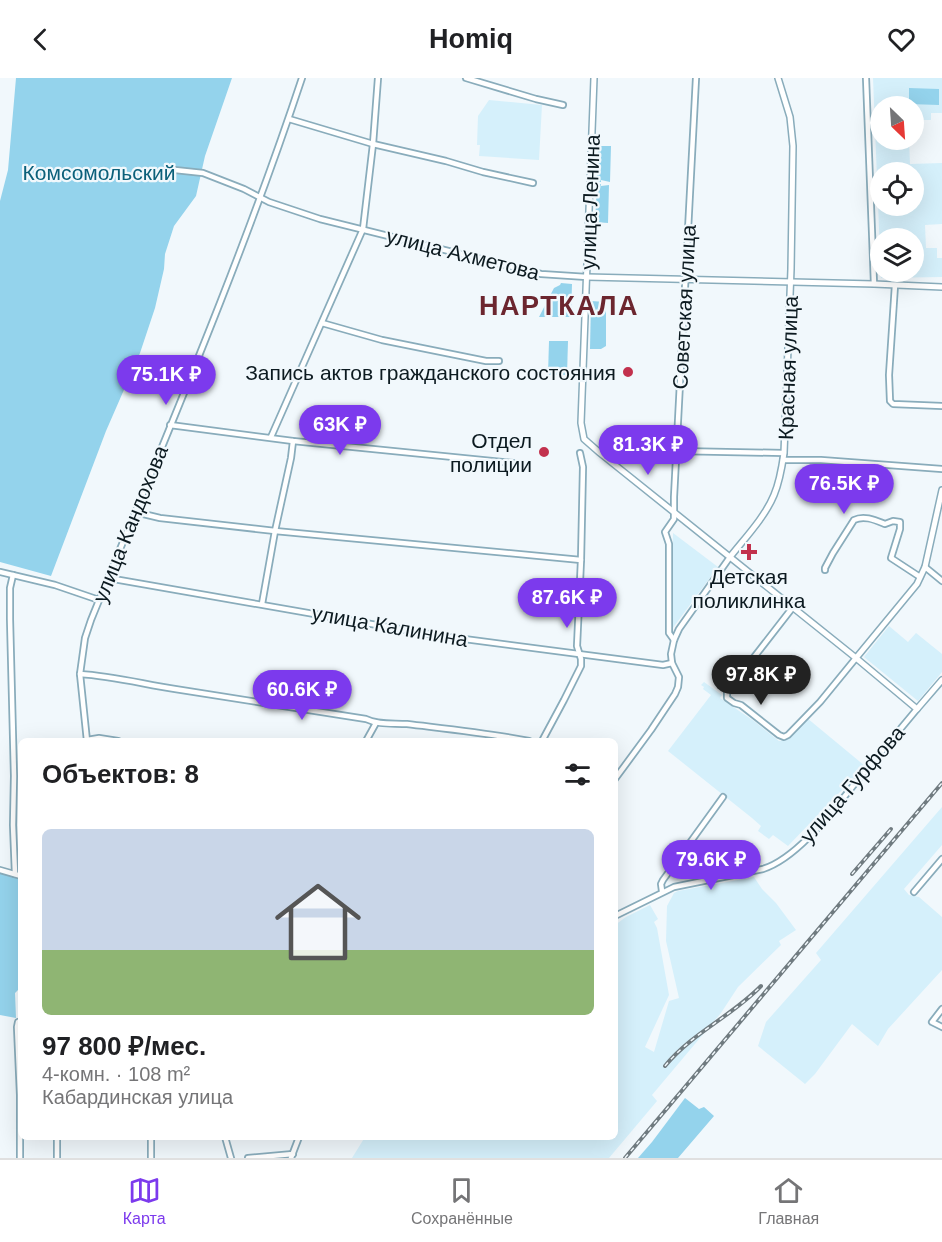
<!DOCTYPE html>
<html lang="ru">
<meta charset="utf-8">
<style>
body{margin:0;font-family:Arial,sans-serif;background:#f2f2f2;color:#202124;height:100vh;display:flex;flex-direction:column;font-size:22px;white-space:nowrap}
*{box-sizing:border-box;margin:0}
p{font-size:20px;color:#757577}
.icon{flex:none;width:33px;height:33px;fill:none;stroke:currentColor;stroke-width:2;stroke-linecap:round;stroke-linejoin:round}
.map{position:relative;flex:1;overflow:hidden}
.sheet{position:absolute;left:18px;top:660px;width:600px;height:402px;display:flex;flex-direction:column;background:#fff;border-radius:9px;box-shadow:0 6px 24px #0002}
.sheet>*{flex:none}
.needle{width:39px;rotate:155deg}
.controls{position:absolute;left:870px;top:18px;display:grid;gap:12px}
.controls a{display:grid;place-items:center;width:54px;height:54px;border-radius:50%;background:#fff;box-shadow:0 6px 24px #0002;font-size:30px}
.price{position:absolute;translate:-50% -51px;padding:0 14px;border-radius:21px;background:#7c3aed;color:#fff;font-size:20px;line-height:39px;filter:drop-shadow(0 2px 3px #0008)}
.price::after{content:'';position:absolute;left:50%;top:36px;width:18px;height:14px;margin-left:-9px;background:inherit;clip-path:polygon(0 0,100% 0,50% 100%)}
.price.current{background:#222;color:#fff}
ul{padding:0;list-style:none}
li{display:grid;align-content:center;gap:12px;height:318px;padding:0 24px}
li span{display:grid;place-items:center;height:186px;border-radius:9px;color:#555}
li>.icon{margin-inline-start:auto}
span .icon{width:108px;height:108px;fill:#fffc;stroke-width:1}
li b{font-size:26px}
h2{display:flex;justify-content:space-between;align-items:center;height:72px;padding:0 24px;font-size:26px}
header{display:flex;justify-content:space-between;align-items:center;height:78px;padding:0 24px;background:#fff;font-size:27px;font-weight:700}
.dock{display:flex;justify-content:space-around;align-items:center;height:84px;border-top:2px solid #e0e0e0;background:#fff;font-size:16px;color:#757577}
.dock a{display:grid;justify-items:center;gap:3px}
.dock .current{color:#7c3aed}
.map>svg:first-child{display:block}
.built{fill:#d5f0fb;fill-rule:evenodd}
.green{fill:#94d3ec}
.lines{fill:none;stroke-linecap:round;stroke-linejoin:round}
.minor-casing{stroke:#89acbb;stroke-width:8}
.tertiary-casing{stroke:#89acbb;stroke-width:8}
.minor{stroke:#fff;stroke-width:4.5}
.tertiary{stroke:#fff;stroke-width:5}
.rail-casing{stroke:#707b80;stroke-width:4}
.rail{stroke:#f1f8fc;stroke-width:1.5;stroke-dasharray:4.5;stroke-linecap:butt}
.poi-dot{fill:#c2314d;stroke:#f1f8fc;stroke-width:2}
.labels{text-anchor:middle;dominant-baseline:central;stroke-width:4.5;stroke-linejoin:round;paint-order:stroke}
.park-label{font-size:21px;fill:#0b607a;stroke:#f1f8fc}
.street-label{font-size:21px;fill:#0c1a20;stroke:#f1f8fc}
.poi-label{font-size:21px;fill:#0c1a20;stroke:#f1f8fc;text-anchor:end}
.district-label{font-size:27px;font-weight:bold;letter-spacing:1.5px;fill:#6c262f;stroke:#f1f8fc}
</style>
<header><svg class="icon" aria-label="back" viewBox="0 0 24 24"><path d="M15 5l-7 7 7 7"/></svg>Homiq<svg class="icon" aria-label="heart" viewBox="0 0 24 24"><path d="M12 20l-8-8c-3-5 5-10 8-4 3-6 11-1 8 4z"/></svg></header>
<div class="map">
<svg width="942" height="1080" viewBox="0 0 942 1080">
<rect width="100%" height="100%" fill="#f1f8fc"/>
<g class="built">
<path d="M873 0H942V35H931V42H920L921 53 914 54V28H880V62H909L910 86 942 85V146L925 147 926 170H937V180H942V175V199L881 200ZM880 94H914V128H880ZM880 160H914V194H880Z"/>
<path d="M489 22 542 27 539 82 479 78 480 67H477L478 38Z"/>
<path d="M673 455 718 489 672 551 671 527Z"/>
<path d="M889 548 908 564 916 555 942 576V594L918 623 864 579Z"/>
<path d="M704 604 722 617 720 620 754 643 779 663 787 661 807 640 865 688 788 768 773 757 769 761 758 753 761 748 752 740 668 673 711 617 703 611 704 609 701 607Z"/>
<path d="M942 729V767L904 811 909 817 919 819 942 839V892L888 951 878 968 852 946 815 996 805 1006 758 968 766 944 821 882 816 875Z"/>
<path d="M754 799 762 811 776 825 796 852 779 863 781 867 738 909 721 935 652 1017 657 1023 609 1080H352L365 1059H615V847L626 839 650 827 658 841 654 844 657 850 669 917 645 969 654 974 669 923 679 920 666 863 667 828 674 815 678 813Z"/>
</g>
<g class="green">
<path d="M16 0H232L205 78 196 118 174 148 165 176 164 191 155 230 140 275 106 353 51 498 0 484V123L8 92Z"/>
<path d="M909 10 939 11V27L909 26Z"/>
<path d="M602 68H611L610 104 601 102V104H597L598 69Z"/>
<path d="M597 106H601V108L609 107 608 145 595 144Z"/>
<path d="M561 205 572 206 571 239H539L554 210 560 207Z"/>
<path d="M591 223 606 224V268L601 271H590Z"/>
<path d="M549 263H568L567 297H548Z"/>
<path d="M0 795 21 800V881L18 882V912L15 915 16 940 0 937Z"/>
<path d="M685 1020 699 1031 704 1029 714 1038 678 1080H638L652 1064Z"/>
</g>
<g class="lines">
<defs>
<g id="minor">
<path d="M466 0 536 21 563 27"/>
<path d="M866 0 874 206"/>
<path d="M289 41 373 66 446 83 483 94 533 105"/>
<path d="M175 92 203 95 244 111 269 124 320 141 529 193 541 196 587 199"/>
<path d="M895 207 889 297 890 323 893 326 942 328"/>
<path d="M322 245 382 262 486 283H499"/>
<path d="M170 347 293 363 513 385"/>
<path d="M271 359 363 151 373 66 378 0"/>
<path d="M634 370 677 373 784 375"/>
<path d="M783 382H821L942 391"/>
<path d="M135 434 160 440 275 453 581 482"/>
<path d="M925 489 942 503"/>
<path d="M825 492V490L833 475 854 442C864 437 875 442 885 446L893 443 900 444V451L891 480 920 499"/>
<path d="M0 494 55 507 99 522"/>
<path d="M13 497 10 510V541L14 698 13 747 15 796"/>
<path d="M108 500 434 557 663 587 672 585"/>
<path d="M262 526 275 453 291 380 293 363"/>
<path d="M793 529 727 614V620L734 625 741 627 779 657 784 659 788 657 820 624 856 580"/>
<path d="M674 562 669 555V466L665 454 674 441V419L696 0"/>
<path d="M80 596C112 598 143 606 175 611 238 621 302 631 366 641 378 647 393 645 407 646 448 651 488 655 529 663"/>
<path d="M87 662 99 660 118 663"/>
<path d="M87 663 80 596 85 560 91 542C164 363 241 184 302 0"/>
<path d="M366 663 376 645"/>
<path d="M542 663 564 622 581 588V581L577 568 581 482 583 389 580 375"/>
<path d="M615 701 651 652 675 616 678 609 679 599 672 585 671 576 674 562 679 551 730 479"/>
<path d="M0 792 21 798"/>
<path d="M662 813 661 806 663 802 723 719"/>
<path d="M914 814 942 781"/>
<path d="M615 838 674 809 763 791C798 780 834 731 857 703 877 679 897 655 917 631"/>
<path d="M942 931 932 944 942 949"/>
<path d="M57 1059V1080"/>
<path d="M151 1059V1080"/>
<path d="M225 1059 231 1080"/>
<path d="M20 1080V1017L17 949 18 944 21 943"/>
<path d="M248 1080 293 1076"/>
<path d="M291 1080 299 1059"/>
</g>
<g id="tertiary">
<path d="M594 0 581 345 584 361 600 375 856 580 917 631 942 602"/>
<path d="M587 199 874 206 942 209"/>
<path d="M730 479C745 460 765 439 774 417 780 403 782 389 784 375L791 191 793 68 790 39 778 0"/>
<path d="M856 580 917 506 925 489 942 412"/>
</g>
</defs>
<use href="#minor" class="minor-casing"/>
<use href="#tertiary" class="tertiary-casing"/>
<use href="#minor" class="minor"/>
<use href="#tertiary" class="tertiary"/>
<defs>
<g id="rail">
<path d="M852 796 891 751"/>
<path d="M665 988C692 955 732 938 761 908"/>
<path d="M625 1080 942 705"/>
</g>
</defs>
<use href="#rail" class="rail-casing"/>
<use href="#rail" class="rail"/>
</g>
<g class="poi-dot">
<circle cx="628" cy="294" r="6"/>
<circle cx="544" cy="374" r="6"/>
<path d="M746 465h6v6h6v6h-6v6h-6v-6h-6v-6h6z"/>
</g>
<g class="labels">
<g class="park-label">
<text x="99" y="94">Комсомольский</text>
</g>
<g class="street-label">
<text transform="translate(590 124) rotate(-88)">улица Ленина</text>
<text transform="translate(463 176) rotate(14)">улица Ахметова</text>
<text transform="translate(684 229) rotate(-87)">Советская улица</text>
<text transform="translate(788 290) rotate(-88)">Красная улица</text>
<text transform="translate(130 446) rotate(-68)">улица Кандохова</text>
<text transform="translate(390 548) rotate(10)">улица Калинина</text>
<text transform="translate(852 706) rotate(-49)">улица Гурфова</text>
</g>
<g class="poi-label">
<text x="616" y="294">Запись актов гражданского состояния</text>
<text x="532" y="362">Отдел<tspan x="532" dy="24">полиции</tspan></text>
<text x="749" y="498" text-anchor="middle">Детская<tspan x="749" dy="24">поликлинка</tspan></text>
</g>
<g class="district-label">
<text x="559" y="228">НАРТКАЛА</text>
</g>
</g>
</svg>
<div class="controls">
<a><svg class="needle" viewBox="-14 -14 28 28"><path d="M0-13l5 13h-10z" fill="#e53935"/><path d="M0 13l5-13h-10z" fill="#757577"/></svg></a>
<a><svg class="icon" aria-label="locate" viewBox="0 0 24 24"><circle cx="12" cy="12" r="6"/><path d="M12 2v4M12 18v4M2 12h4M18 12h4"/></svg></a>
<a><svg class="icon" aria-label="layers" viewBox="0 0 24 24"><path d="M12 4l9 5-9 5-9-5zM3 14l9 5 9-5"/></svg></a>
</div>
<b class="price" style="left:166px;top:328px">75.1K ₽</b>
<b class="price" style="left:340px;top:378px">63K ₽</b>
<b class="price" style="left:648px;top:398px">81.3K ₽</b>
<b class="price" style="left:844px;top:437px">76.5K ₽</b>
<b class="price" style="left:567px;top:551px">87.6K ₽</b>
<b class="price current" style="left:761px;top:628px">97.8K ₽</b>
<b class="price" style="left:302px;top:643px">60.6K ₽</b>
<b class="price" style="left:711px;top:813px">79.6K ₽</b>
<section class="sheet">
<h2>Объектов: 8<svg class="icon" aria-label="filters" viewBox="0 0 24 24"><path d="M4 7h16M4 17h16"/><circle cx="9" cy="7" r="2"/><circle cx="15" cy="17" r="2"/></svg></h2>
<ul>
<li><span style="background:linear-gradient(#c9d6e8 65%,#8fb573 0)"><svg class="icon" aria-label="home" viewBox="0 0 24 24"><path d="M3 11l9-7 9 7M6 9v11h12V9"/></svg></span><div><b>97 800 ₽/мес.</b><p>4-комн. · 108 m²</p><p>Кабардинская улица</p></div></li>
</ul>
</section>
</div>
<nav class="dock">
<a class="current"><svg class="icon" aria-label="map" viewBox="0 0 24 24"><path d="M3 6l6-2 6 2 6-2v14l-6 2-6-2-6 2zM9 4v14M15 6v14"/></svg>Карта</a>
<a><svg class="icon" aria-label="saved" viewBox="0 0 24 24"><path d="M7 4h10v16l-5-4-5 4z"/></svg>Сохранённые</a>
<a><svg class="icon" aria-label="home" viewBox="0 0 24 24"><path d="M3 11l9-7 9 7M6 9v11h12V9"/></svg>Главная</a>
</nav>
